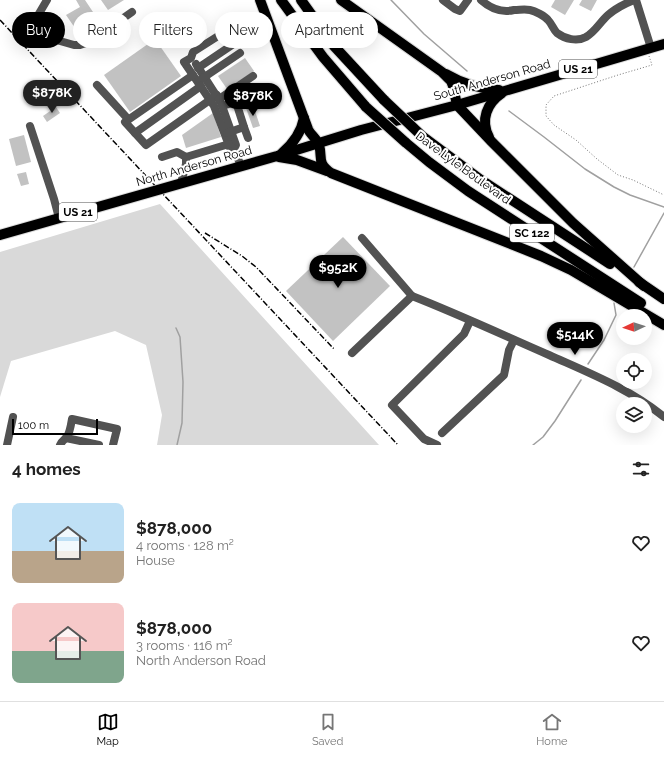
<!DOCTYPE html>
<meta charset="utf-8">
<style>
body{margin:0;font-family:Raleway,sans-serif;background:#f6f6f6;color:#222;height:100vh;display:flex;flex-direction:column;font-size:15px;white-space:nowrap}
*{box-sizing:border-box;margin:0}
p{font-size:13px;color:#767676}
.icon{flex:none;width:22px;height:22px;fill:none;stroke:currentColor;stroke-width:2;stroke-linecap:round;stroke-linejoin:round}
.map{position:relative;height:445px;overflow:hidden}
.details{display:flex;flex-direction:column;background:#fff;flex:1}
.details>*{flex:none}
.hud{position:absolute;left:12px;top:12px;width:400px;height:36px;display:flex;gap:8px}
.needle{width:26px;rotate:266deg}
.tools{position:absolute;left:616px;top:309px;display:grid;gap:8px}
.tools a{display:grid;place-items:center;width:36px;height:36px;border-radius:50%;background:#fff;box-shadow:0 4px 16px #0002;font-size:20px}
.scale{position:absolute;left:12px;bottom:10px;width:86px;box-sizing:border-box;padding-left:4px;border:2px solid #000;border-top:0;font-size:11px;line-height:14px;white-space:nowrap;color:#000;-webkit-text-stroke:3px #fff;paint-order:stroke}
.price{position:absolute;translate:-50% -34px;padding:0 9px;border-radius:14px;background:#000;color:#fff;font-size:13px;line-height:26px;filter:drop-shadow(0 1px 2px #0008)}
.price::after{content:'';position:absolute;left:50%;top:24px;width:12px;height:9px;margin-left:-6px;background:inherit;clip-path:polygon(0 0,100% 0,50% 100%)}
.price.active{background:#222;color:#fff}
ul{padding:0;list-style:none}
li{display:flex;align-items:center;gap:12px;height:100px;padding:0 12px}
li span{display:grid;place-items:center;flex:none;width:112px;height:80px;border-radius:8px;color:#555}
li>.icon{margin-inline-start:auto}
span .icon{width:48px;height:48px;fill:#fffc;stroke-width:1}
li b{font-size:17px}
h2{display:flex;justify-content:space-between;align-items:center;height:48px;padding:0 12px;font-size:17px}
.pill{padding:0 14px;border-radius:18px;background:#fff;box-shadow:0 4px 16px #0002;font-size:14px;line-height:36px}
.pill.active{background:#000;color:#fff}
.tab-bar{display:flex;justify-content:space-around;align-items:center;height:56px;border-top:1px solid #e0e0e0;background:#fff;font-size:11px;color:#767676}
.tab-bar a{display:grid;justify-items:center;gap:2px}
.tab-bar .active{color:#000}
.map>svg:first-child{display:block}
.green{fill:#d9d9d9}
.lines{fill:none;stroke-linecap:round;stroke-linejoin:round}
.stream{stroke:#a0a0a0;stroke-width:1.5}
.building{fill:#c2c2c2}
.major-casing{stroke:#dbdbdb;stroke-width:12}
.path{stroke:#747474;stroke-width:1;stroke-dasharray:1 2;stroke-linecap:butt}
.minor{stroke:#525252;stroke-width:8}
.major{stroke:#000;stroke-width:10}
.rail{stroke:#000;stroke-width:1.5;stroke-dasharray:6 2 1 2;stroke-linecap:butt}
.major-bridge-casing{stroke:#dbdbdb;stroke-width:12;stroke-linecap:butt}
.major-bridge{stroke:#000;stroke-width:10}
.labels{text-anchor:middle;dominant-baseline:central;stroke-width:4;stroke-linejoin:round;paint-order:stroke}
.shield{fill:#fff;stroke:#4c4c4c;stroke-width:1}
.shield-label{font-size:11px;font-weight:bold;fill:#000}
.street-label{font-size:12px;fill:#000;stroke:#fff}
</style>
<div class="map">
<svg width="664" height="445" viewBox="0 0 664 445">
<rect width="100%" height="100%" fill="#fff"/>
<path class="green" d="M160 204 379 445H157L162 415 146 345 115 331 11 361 0 397V252Z"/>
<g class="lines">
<g class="stream">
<path d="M391 0 424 34 467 71"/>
<path d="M509 111 544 137 585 169 614 187 630 195 664 207"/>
<path d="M634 267 664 213"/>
<path d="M176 328 180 337 183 382 182 423 177 445"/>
<path d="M588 364 604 340 616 315 614 303"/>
<path d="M533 445 543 437 555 421 581 380"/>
</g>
</g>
<g class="building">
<path d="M76 0H85L97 18 77 31 66 15 80 7Z"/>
<path d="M101 0H124L108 10Z"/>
<path d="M555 0H574L565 15 551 7Z"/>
<path d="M582 0H597L591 11 579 5Z"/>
<path d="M155 39 181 76 130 112 104 75Z"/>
<path d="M245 58 254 71 227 89 218 76Z"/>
<path d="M253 105 260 126 253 128 246 108Z"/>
<path d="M56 107 60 113 47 122 43 116Z"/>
<path d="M213 113 221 137 186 148 182 135Z"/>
<path d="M24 135 31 162 16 166 9 139Z"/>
<path d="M26 172 29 184 21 186 17 174Z"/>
<path d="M343 237 390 286 333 341 286 291Z"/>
</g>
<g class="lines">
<defs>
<g id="major">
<path d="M260 0 308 129C310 134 317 139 319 145 323 158 316 162 331 173L541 256 571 270 664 325"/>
<path d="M281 0 323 57 366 107"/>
<path d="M301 0 334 46 384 100"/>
<path d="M341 0 442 72 451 81 453 86 457 105 492 142 573 223 644 286"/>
<path d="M446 74C463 84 480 89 499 90"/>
<path d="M422 136 481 180 610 264"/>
<path d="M489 137C480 120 487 103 502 93"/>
<path d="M405 142 429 162 468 191 641 303"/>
<path d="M282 153C294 143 301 133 304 118"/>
<path d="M279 157 297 160 327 171"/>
<path d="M0 235 277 156 361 130 457 105 664 44"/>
<path d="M639 282 664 299"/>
</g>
</defs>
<use href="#major" class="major-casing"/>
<path class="path" d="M649 56 652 65 618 75 554 96 546 105V116L554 125 576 140 597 159 618 175 633 180 664 195"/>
<g class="minor">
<path d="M47 0 37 17 39 25 60 41 74 45H80L89 42 132 12"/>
<path d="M443 0 455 9 460 11 468 0"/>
<path d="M481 0C491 9 501 13 514 10 520 10 524 9 530 10 535 11 545 16 548 20 552 24 553 29 557 33 565 39 577 42 586 37 596 31 600 22 608 15 616 8 624 4 634 0"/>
<path d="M636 0 651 48"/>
<path d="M196 64 221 103 236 145 234 149"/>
<path d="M198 68 235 43 230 30 226 31 193 52 191 58 184 62 214 106 230 148 234 149 241 166"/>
<path d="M193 75 125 122 146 145 217 95"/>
<path d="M200 80 240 53"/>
<path d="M97 85 128 119"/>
<path d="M219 99 253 76"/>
<path d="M222 106 236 102 244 127 227 133"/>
<path d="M30 126 54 199 59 218"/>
<path d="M244 127 248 138"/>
<path d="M135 133 201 86"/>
<path d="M162 157 177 152 186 157"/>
<path d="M181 183 186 164V157L229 144"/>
<path d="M362 238 412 296"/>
<path d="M352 353 412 296C458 314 503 335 549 355 589 373 630 389 664 417"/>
<path d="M442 433 504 375 509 350 514 340"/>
<path d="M66 438 99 445"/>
<path d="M7 445 13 417"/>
<path d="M60 445C62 441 64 440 67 437 70 432 71 425 72 419L117 429 113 445"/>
<path d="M437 445 424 439 392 405 464 334 470 321"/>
</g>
<use href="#major" class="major"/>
<g class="rail">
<path d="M0 20 398 445"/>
<path d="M205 233 242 256 256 267 335 350"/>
</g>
<defs>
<g id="major-bridge">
<path d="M384 100 422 136"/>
<path d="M366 107 405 142"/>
</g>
</defs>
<use href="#major-bridge" class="major-bridge-casing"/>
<use href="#major-bridge" class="major-bridge"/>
</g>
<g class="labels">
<g class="shield">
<rect x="559" y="60" width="38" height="18" rx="3"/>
<rect x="59" y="203" width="38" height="18" rx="3"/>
<rect x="510" y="224" width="44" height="18" rx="3"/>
</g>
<g class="shield-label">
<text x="578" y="69">US 21</text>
<text x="78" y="212">US 21</text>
<text x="532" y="233">SC 122</text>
</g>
<g class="street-label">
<text transform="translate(492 80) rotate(-16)">South Anderson Road</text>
<text transform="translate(194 166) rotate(-16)">North Anderson Road</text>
<text transform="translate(463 168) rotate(36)">Dave Lyle Boulevard</text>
</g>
</g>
</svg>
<div class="tools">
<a><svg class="needle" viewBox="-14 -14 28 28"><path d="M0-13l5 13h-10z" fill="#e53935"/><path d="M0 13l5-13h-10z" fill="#767676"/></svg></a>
<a><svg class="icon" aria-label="locate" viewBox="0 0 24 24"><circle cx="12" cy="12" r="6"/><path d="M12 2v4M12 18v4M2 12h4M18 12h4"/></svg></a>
<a><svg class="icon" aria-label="layers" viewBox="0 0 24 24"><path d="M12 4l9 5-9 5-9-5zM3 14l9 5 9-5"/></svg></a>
</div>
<div class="scale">100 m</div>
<b class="price active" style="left:52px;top:114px">$878K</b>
<b class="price" style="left:253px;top:117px">$878K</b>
<b class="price" style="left:338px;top:289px">$952K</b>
<b class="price" style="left:575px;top:356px">$514K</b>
<div class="hud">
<a class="pill active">Buy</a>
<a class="pill">Rent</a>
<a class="pill">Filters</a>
<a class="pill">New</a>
<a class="pill">Apartment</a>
</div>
</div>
<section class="details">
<h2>4 homes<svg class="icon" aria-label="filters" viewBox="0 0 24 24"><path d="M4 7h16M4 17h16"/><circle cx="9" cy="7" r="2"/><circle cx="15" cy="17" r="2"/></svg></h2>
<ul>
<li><span style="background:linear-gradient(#bfe0f5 60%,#b9a48a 0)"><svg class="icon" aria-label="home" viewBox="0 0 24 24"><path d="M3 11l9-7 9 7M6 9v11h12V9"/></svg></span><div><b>$878,000</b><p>4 rooms · 128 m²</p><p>House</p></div><svg class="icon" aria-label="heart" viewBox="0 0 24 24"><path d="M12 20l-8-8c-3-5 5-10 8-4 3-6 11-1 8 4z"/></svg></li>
<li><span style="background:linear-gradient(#f6c9c9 60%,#7fa58c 0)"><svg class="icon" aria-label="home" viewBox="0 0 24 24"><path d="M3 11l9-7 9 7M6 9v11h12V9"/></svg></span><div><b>$878,000</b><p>3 rooms · 116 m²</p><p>North Anderson Road</p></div><svg class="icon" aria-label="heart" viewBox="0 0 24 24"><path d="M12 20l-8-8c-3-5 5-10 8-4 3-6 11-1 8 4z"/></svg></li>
</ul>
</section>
<nav class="tab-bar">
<a class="active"><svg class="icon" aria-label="map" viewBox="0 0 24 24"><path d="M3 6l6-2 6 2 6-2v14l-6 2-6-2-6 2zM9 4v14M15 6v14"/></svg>Map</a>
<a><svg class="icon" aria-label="saved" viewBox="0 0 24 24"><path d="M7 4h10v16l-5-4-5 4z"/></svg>Saved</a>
<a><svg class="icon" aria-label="home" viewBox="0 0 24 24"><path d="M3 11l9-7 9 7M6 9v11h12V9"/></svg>Home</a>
</nav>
